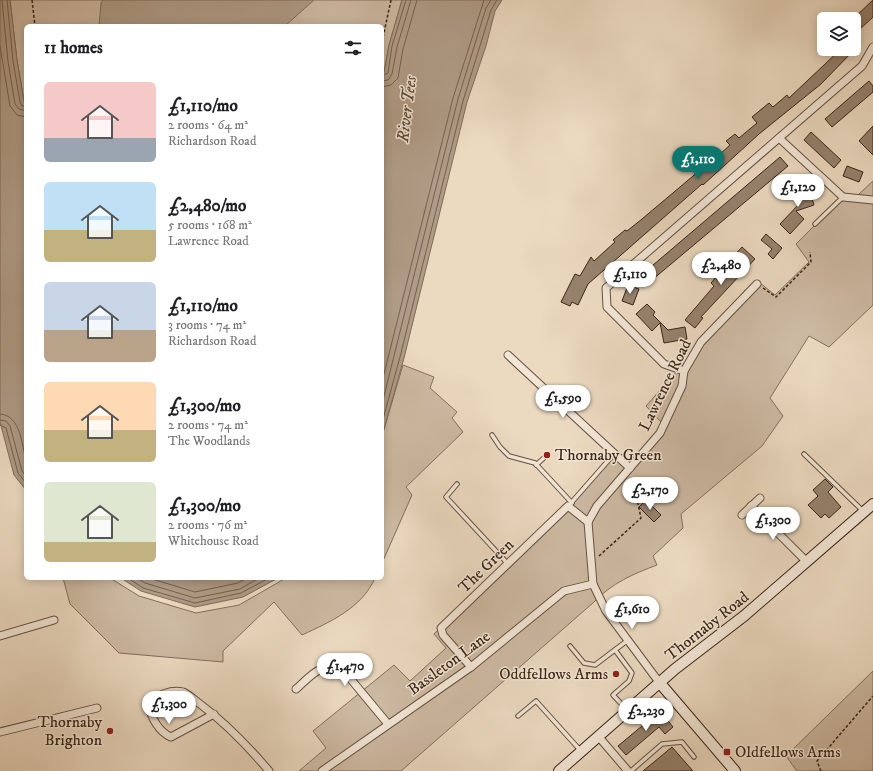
<!DOCTYPE html>
<meta charset="utf-8">
<style>
body{margin:0;font-family:"IM FELL DW Pica",serif;background:#f6f6f6;color:#202124;height:100vh;display:flex;flex-direction:column;font-size:15px;white-space:nowrap}
*{box-sizing:border-box;margin:0}
p{font-size:13px;color:#757577}
.icon{flex:none;width:22px;height:22px;fill:none;stroke:currentColor;stroke-width:2;stroke-linecap:round;stroke-linejoin:round}
.map{position:relative;flex:1;overflow:hidden}
.panel{position:absolute;left:24px;top:24px;width:360px;height:556px;display:flex;flex-direction:column;background:#fff;border-radius:6px;box-shadow:0 2px 10px #0003}
.panel>*{flex:none}
.fabs{position:absolute;left:817px;top:12px;display:grid;gap:8px}
.fabs a{display:grid;place-items:center;width:44px;height:44px;border-radius:6px;background:#fff;box-shadow:0 2px 10px #0003;font-size:20px}
.price{position:absolute;translate:-50% -34px;padding:0 9px;border-radius:14px;background:#fff;color:#222;font-size:13px;line-height:26px;filter:drop-shadow(0 1px 2px #0008)}
.price::after{content:'';position:absolute;left:50%;top:24px;width:12px;height:9px;margin-left:-6px;background:inherit;clip-path:polygon(0 0,100% 0,50% 100%)}
.price.active{background:#0f766e;color:#fff}
ul{padding:0;list-style:none}
li{display:flex;align-items:center;gap:12px;height:100px;padding:0 20px}
li span{display:grid;place-items:center;flex:none;width:112px;height:80px;border-radius:6px;color:#555}
li>.icon{margin-inline-start:auto}
span .icon{width:48px;height:48px;fill:#fffc;stroke-width:1}
li b{font-size:17px}
h2{display:flex;justify-content:space-between;align-items:center;height:48px;padding:0 20px;font-size:17px}
.map>svg:first-child{display:block}
.green{fill:#cdbaa3;stroke:#846f5c}
.water{fill:#af9b86;stroke:#806b59}
.lines{fill:none;stroke-linecap:round;stroke-linejoin:round}
.shore{stroke:#74604e;stroke-width:1}
.building{fill:#96826e;stroke:#3a2415}
.lane-casing{stroke:#665140;stroke-width:5.5}
.street-casing{stroke:#665140;stroke-width:9}
.secondary-casing{stroke:#3a2415;stroke-width:12}
.path{stroke:#3a2415;stroke-width:1.5;stroke-dasharray:3 2;stroke-linecap:butt}
.lane{stroke:#f2e6d6;stroke-width:3.5}
.street{stroke:#f2e6d6;stroke-width:7}
.secondary{stroke:#f2e6d6;stroke-width:10}
.poi-dot{fill:#8f2418;stroke:#f2e6d6;stroke-width:1.5}
.labels{text-anchor:middle;dominant-baseline:central;stroke-width:3;stroke-linejoin:round;paint-order:stroke}
.street-label{font-size:16px;fill:#3a2415;stroke:#f2e6d6}
.poi-label{font-size:16px;fill:#3a2415;stroke:#f2e6d6;text-anchor:start}
.water-label{font-size:17px;font-style:italic;fill:#5d4837;stroke:#f2e6d6}
</style>
<div class="map">
<svg width="873" height="771" viewBox="0 0 873 771">
<rect width="100%" height="100%" fill="#ebd9c0"/>
<filter id="stains"><feTurbulence type="fractalNoise" baseFrequency=".005" numOctaves="4"/><feColorMatrix values="0 0 0 0 .2 0 0 0 0 .09 0 0 0 0 .02 0 0 0 .5 -.17"/></filter>
<radialGradient id="worn" r=".72"><stop offset=".6" stop-color="#630" stop-opacity="0"/><stop offset="1" stop-color="#630" stop-opacity=".3"/></radialGradient>
<g class="green">
<path d="M10 0H402L389 45 382 83V26H26V113L17 60Z"/>
<path d="M873 181V305L829 347 809 336 770 398 783 416 762 446 681 514 683 528 653 556 657 565C633 574 612 583 594 602L401 771H299L326 748 313 731 394 665 410 681 446 648 434 634 567 505 614 452 629 465 659 430 662 423 646 406 702 343 760 283 775 295 809 262 796 244 846 194 858 195Z"/>
<path d="M403 365 434 377 430 388 457 412 452 418 463 432 406 487 412 495 382 563V436Z"/>
<path d="M63 578H110L139 596 196 613 239 605 286 578H375C362 608 330 622 302 635L274 602 223 651V662L119 653 70 604Z"/>
<path d="M873 671V771H797L786 756Z"/>
</g>
<g class="water">
<path d="M0 0H10L17 60 26 113V490L14 475 0 422Z"/>
<path d="M103 0H314L285 26H99L101 3Z"/>
<path d="M402 0H502L495 11 486 46 467 102 404 358 382 436V83L389 45Z"/>
<path d="M121 578H278L243 597 195 607 141 591Z"/>
</g>
<g class="lines">
<g class="shore">
<path d="M2 0 8 61 15 104 19 109 26 111"/>
<path d="M7 0 13 61 20 102 22 106H26"/>
<path d="M0 46 10 106 17 115 26 117"/>
<path d="M382 76 388 73 392 46 406 0"/>
<path d="M382 81 388 80 392 74 397 47 411 0"/>
<path d="M382 87 391 85 398 78 403 49 417 0"/>
<path d="M382 382 453 98 484 0"/>
<path d="M382 404 458 99 486 8 491 0"/>
<path d="M0 414C21 415 22 446 26 461"/>
<path d="M0 420 6 421 10 426 22 471 26 476"/>
<path d="M382 423 400 357 463 101 491 10 497 0"/>
<path d="M0 425 6 428 18 473 26 483"/>
<path d="M128 578 143 588 195 603 241 593 269 578"/>
<path d="M137 578 145 583 195 598 240 589 259 578"/>
<path d="M149 578 195 592 238 583 247 578"/>
</g>
</g>
<g class="building">
<path d="M873 0V17L859 30 854 25V18Z"/>
<path d="M841 49H855L821 84 759 134 725 165 703 185 702 184 588 284 578 305 572 302 570 306 561 302 575 274 580 276 591 257 594 261 615 242 613 240 625 230 627 231 642 219 712 160 705 152 711 146 719 155 730 145 726 141 735 134 739 138 757 123 752 117 769 103 773 107 787 95 789 98Z"/>
<path d="M869 81 873 86V92L832 127 825 119Z"/>
<path d="M873 126V155L859 141Z"/>
<path d="M811 132 841 160 834 168 804 140Z"/>
<path d="M780 157 788 166 646 285 639 277Z"/>
<path d="M847 166 863 172 859 182 843 176Z"/>
<path d="M807 183 814 205 796 211 804 219 790 234 780 224 800 203 795 186Z"/>
<path d="M766 234 782 248 773 259 768 254 772 249 761 240Z"/>
<path d="M742 247 755 259 701 317 703 318 695 328 685 320 714 286 711 283 717 276 720 279 736 261 732 258Z"/>
<path d="M628 285 639 289 633 305 622 301Z"/>
<path d="M647 304 655 312 653 315 668 330 685 327 687 339 664 343 660 323 652 331 636 314Z"/>
<path d="M825 479 833 487 828 492 841 507 829 518 825 514 821 518 808 505 818 496 813 490Z"/>
<path d="M646 500 661 515 654 522 639 507Z"/>
<path d="M660 711 673 727 665 734 659 727 626 755 618 746Z"/>
<path d="M672 747 693 771H643L654 762Z"/>
</g>
<g class="lines">
<defs>
<g id="lane">
<path d="M815 224 843 197"/>
<path d="M492 435 500 447 509 456 535 463 572 503"/>
<path d="M804 454 863 511"/>
<path d="M536 465 545 457"/>
<path d="M457 484 446 497 508 564"/>
<path d="M571 503 614 454"/>
<path d="M570 646 584 663 595 665 628 640"/>
<path d="M615 650 632 673 629 681 613 695 627 710"/>
<path d="M518 716 536 701 580 750"/>
<path d="M631 771 662 744 682 742 694 757"/>
</g>
<g id="street">
<path d="M779 138 843 197 873 200"/>
<path d="M508 355 630 468"/>
<path d="M684 371 664 364 607 307 606 288 862 66 873 47"/>
<path d="M751 506 807 562"/>
<path d="M742 515 760 498"/>
<path d="M588 522 597 506 660 433 682 386 684 371 701 342 757 284"/>
<path d="M588 522 593 584 606 611 659 682"/>
<path d="M0 636 54 620"/>
<path d="M471 667 443 635 441 628 568 506 588 522"/>
<path d="M296 689C312 675 322 660 344 671L388 724"/>
<path d="M214 714 171 737C159 732 150 717 149 703 158 695 171 689 183 692 189 694 195 701 200 704 227 724 247 745 269 771"/>
<path d="M0 732 97 708"/>
<path d="M598 736 628 771"/>
<path d="M322 771 471 667 564 591 593 584"/>
</g>
<g id="secondary">
<path d="M659 682 735 771"/>
<path d="M559 771 675 669 744 616 873 504"/>
</g>
</defs>
<use href="#lane" class="lane-casing"/>
<use href="#street" class="street-casing"/>
<use href="#secondary" class="secondary-casing"/>
<g class="path">
<path d="M32 0 35 26"/>
<path d="M382 42 391 0"/>
<path d="M763 288 776 297 811 262 810 252"/>
<path d="M599 556 641 518 637 499 625 486"/>
<path d="M821 771 817 761 873 696"/>
</g>
<use href="#lane" class="lane"/>
<use href="#street" class="street"/>
<use href="#secondary" class="secondary"/>
</g>
<g class="poi-dot">
<circle cx="547" cy="455" r="4"/>
<circle cx="616" cy="674" r="4"/>
<circle cx="110" cy="731" r="4"/>
<rect x="723" y="748" width="8" height="8" rx="2"/>
</g>
<g class="labels">
<g class="street-label">
<text transform="translate(665 385) rotate(-64)">Lawrence Road</text>
<text transform="translate(486 566) rotate(-44)">The Green</text>
<text transform="translate(707 626) rotate(-38)">Thornaby Road</text>
<text transform="translate(449 663) rotate(-36)">Bassleton Lane</text>
</g>
<g class="poi-label">
<text x="555" y="455">Thornaby Green</text>
<text x="608" y="674" text-anchor="end">Oddfellows Arms</text>
<text x="102" y="722" text-anchor="end">Thornaby<tspan x="102" dy="18">Brighton</tspan></text>
<text x="735" y="752">Oldfellows Arms</text>
</g>
<g class="water-label">
<text transform="translate(407 109) rotate(-83)">River Tees</text>
</g>
</g>
<rect width="100%" height="100%" filter="url(#stains)"/>
<rect width="100%" height="100%" fill="url(#worn)"/>
</svg>
<div class="fabs">
<a><svg class="icon" aria-label="layers" viewBox="0 0 24 24"><path d="M12 4l9 5-9 5-9-5zM3 14l9 5 9-5"/></svg></a>
</div>
<b class="price active" style="left:698px;top:180px">£1,110</b>
<b class="price" style="left:798px;top:208px">£1,120</b>
<b class="price" style="left:721px;top:286px">£2,480</b>
<b class="price" style="left:630px;top:295px">£1,110</b>
<b class="price" style="left:563px;top:419px">£1,590</b>
<b class="price" style="left:650px;top:511px">£2,170</b>
<b class="price" style="left:773px;top:541px">£1,300</b>
<b class="price" style="left:632px;top:630px">£1,610</b>
<b class="price" style="left:345px;top:687px">£1,470</b>
<b class="price" style="left:169px;top:725px">£1,300</b>
<b class="price" style="left:646px;top:732px">£2,230</b>
<section class="panel">
<h2>11 homes<svg class="icon" aria-label="filters" viewBox="0 0 24 24"><path d="M4 7h16M4 17h16"/><circle cx="9" cy="7" r="2"/><circle cx="15" cy="17" r="2"/></svg></h2>
<ul>
<li><span style="background:linear-gradient(#f6c9c9 70%,#9aa5b1 0)"><svg class="icon" aria-label="home" viewBox="0 0 24 24"><path d="M3 11l9-7 9 7M6 9v11h12V9"/></svg></span><div><b>£1,110/mo</b><p>2 rooms · 64 m²</p><p>Richardson Road</p></div></li>
<li><span style="background:linear-gradient(#bfe0f5 60%,#c2b280 0)"><svg class="icon" aria-label="home" viewBox="0 0 24 24"><path d="M3 11l9-7 9 7M6 9v11h12V9"/></svg></span><div><b>£2,480/mo</b><p>5 rooms · 168 m²</p><p>Lawrence Road</p></div></li>
<li><span style="background:linear-gradient(#c9d6e8 60%,#b9a48a 0)"><svg class="icon" aria-label="home" viewBox="0 0 24 24"><path d="M3 11l9-7 9 7M6 9v11h12V9"/></svg></span><div><b>£1,110/mo</b><p>3 rooms · 74 m²</p><p>Richardson Road</p></div></li>
<li><span style="background:linear-gradient(#ffd9b3 60%,#c2b280 0)"><svg class="icon" aria-label="home" viewBox="0 0 24 24"><path d="M3 11l9-7 9 7M6 9v11h12V9"/></svg></span><div><b>£1,300/mo</b><p>2 rooms · 74 m²</p><p>The Woodlands</p></div></li>
<li><span style="background:linear-gradient(#dfe7d0 75%,#c2b280 0)"><svg class="icon" aria-label="home" viewBox="0 0 24 24"><path d="M3 11l9-7 9 7M6 9v11h12V9"/></svg></span><div><b>£1,300/mo</b><p>2 rooms · 76 m²</p><p>Whitehouse Road</p></div></li>
</ul>
</section>
</div>
